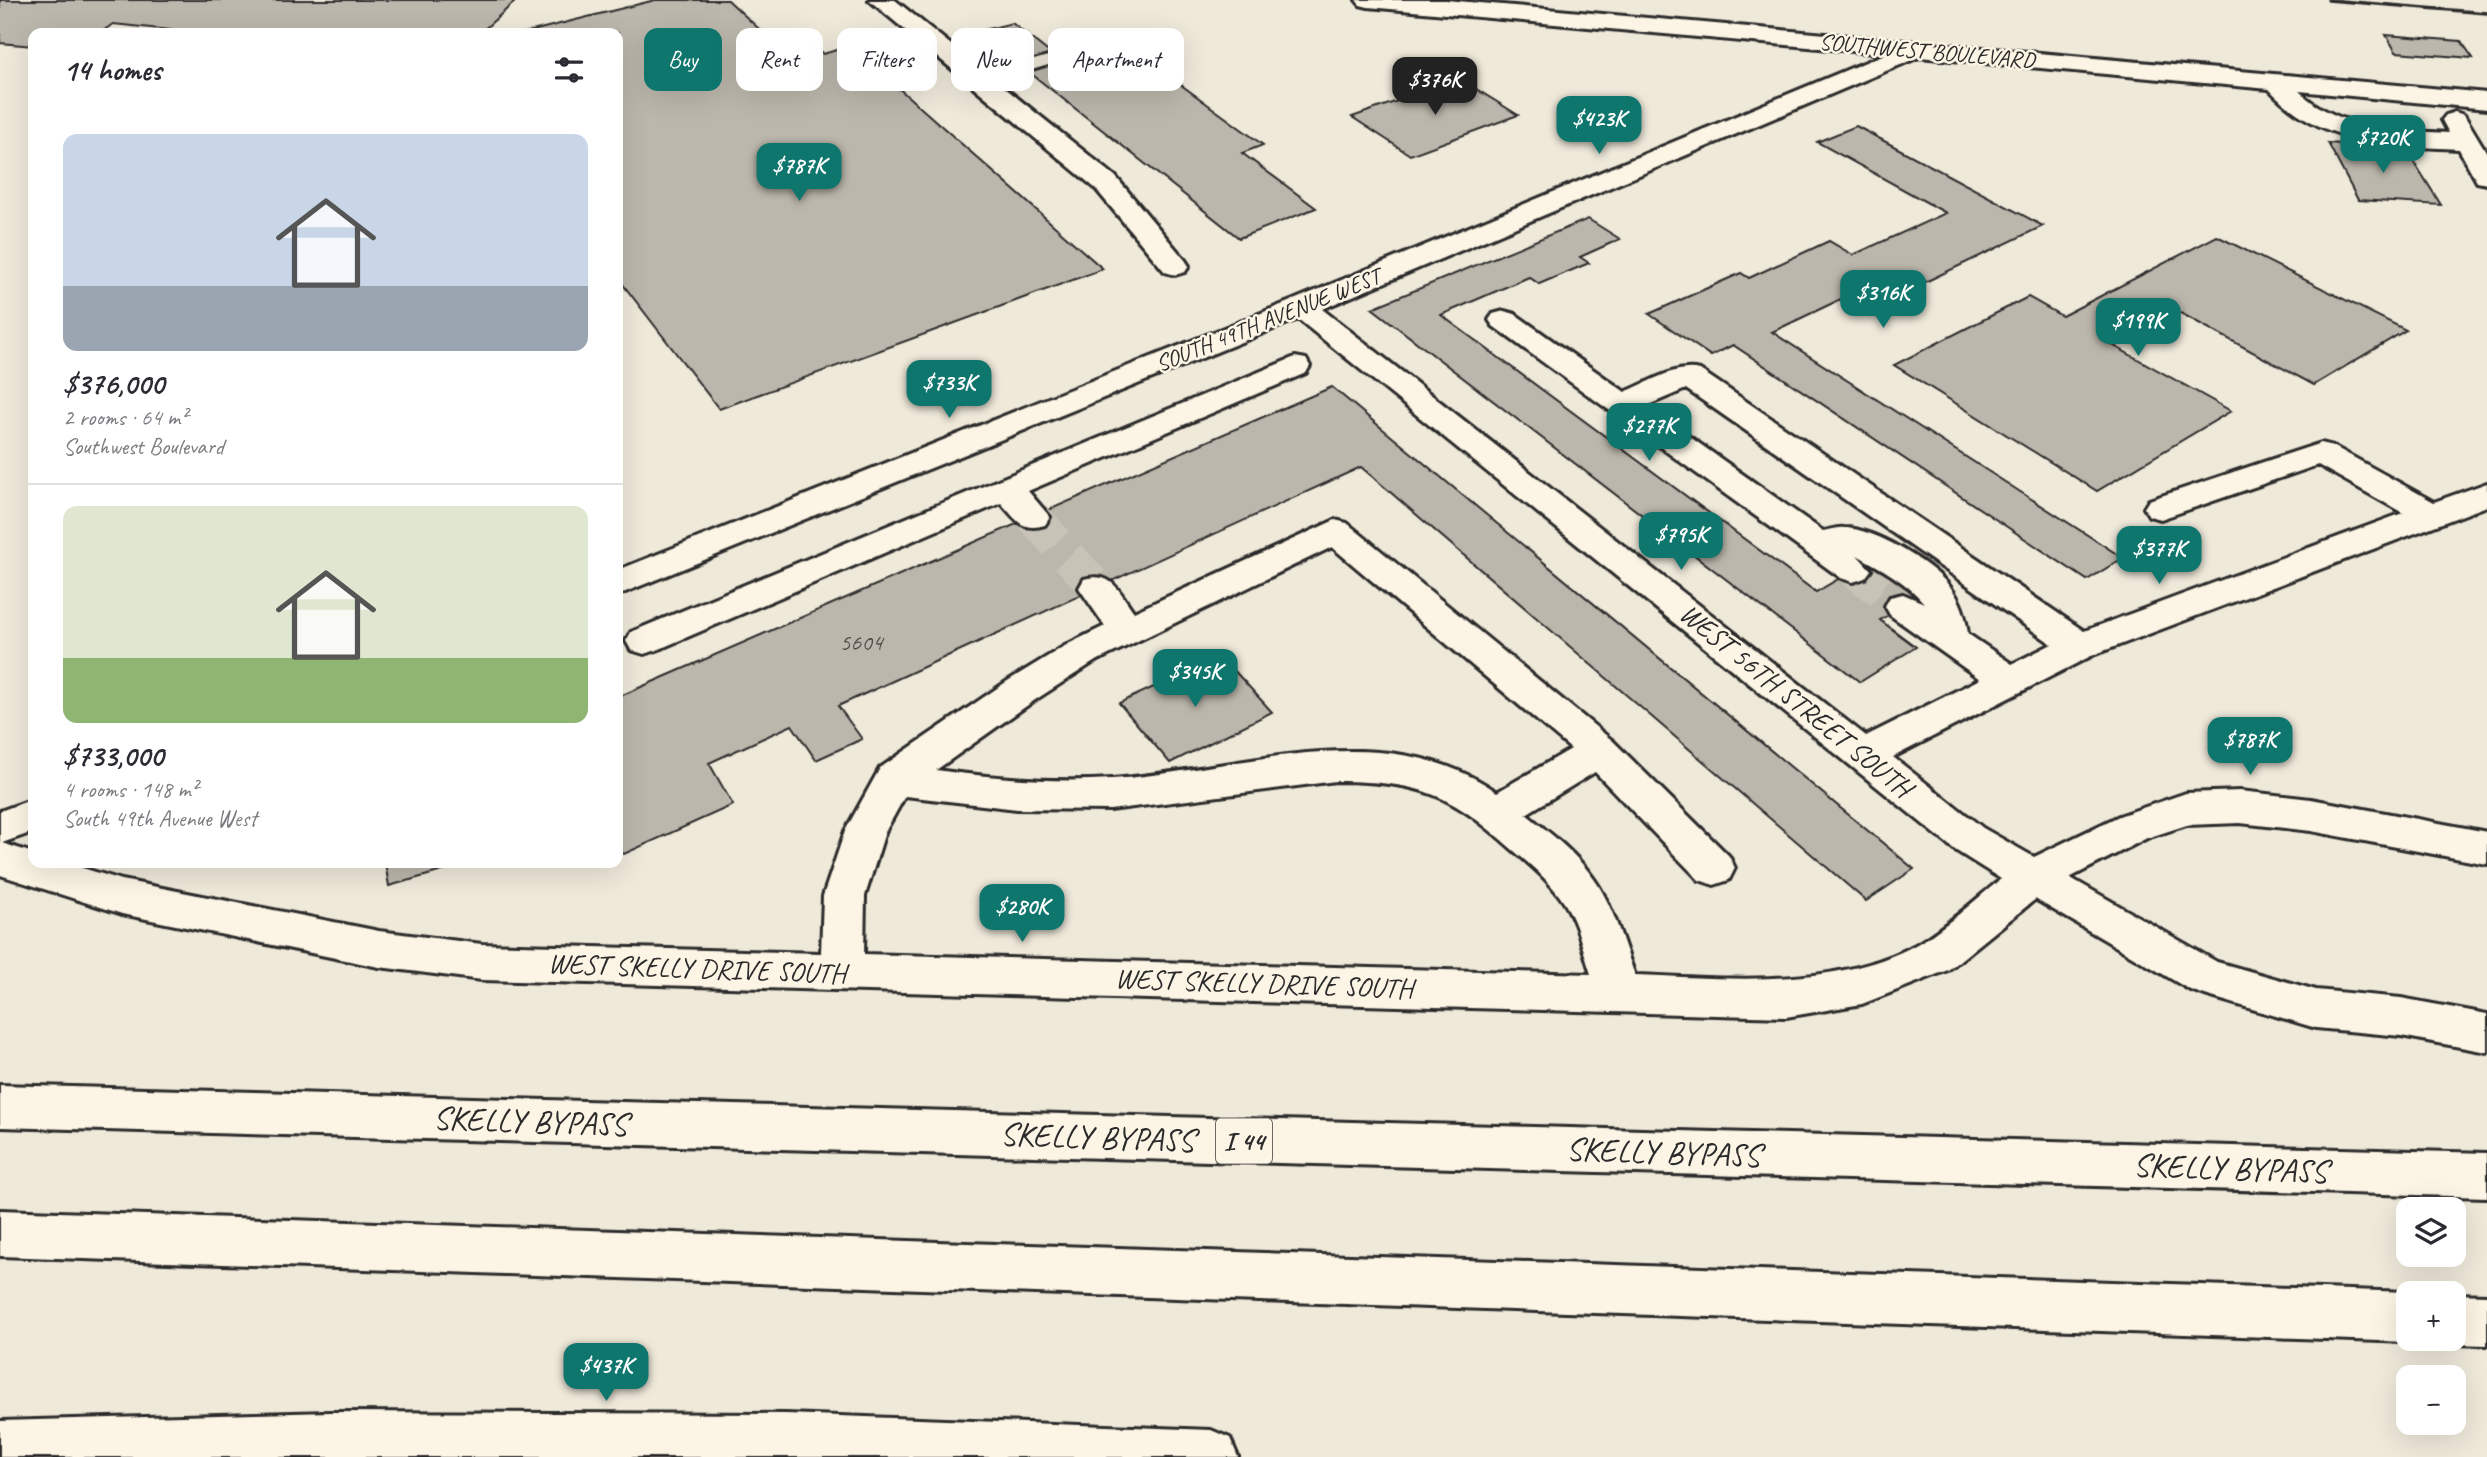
<!DOCTYPE html>
<meta charset="utf-8">
<style>
body{margin:0;font-family:Caveat,sans-serif;background:#f7f7f7;color:#2b2b33;height:100vh;display:flex;flex-direction:column;font-size:26px;white-space:nowrap}
*{box-sizing:border-box;margin:0}
p{font-size:23px;color:#7c7c81}
.icon{flex:none;width:38px;height:38px;fill:none;stroke:currentColor;stroke-width:2;stroke-linecap:round;stroke-linejoin:round}
.map{position:relative;flex:1;overflow:hidden}
.details{position:absolute;left:28px;top:28px;width:595px;height:840px;display:flex;flex-direction:column;background:#fff;border-radius:14px;box-shadow:0 7px 28px #0002}
.details>*{flex:none}
.guide{position:absolute;left:644px;top:28px;width:665px;height:63px;display:flex;gap:14px}
.fabs{position:absolute;left:2396px;top:1197px;display:grid;gap:14px}
.fabs a{display:grid;place-items:center;width:70px;height:70px;border-radius:14px;background:#fff;box-shadow:0 7px 28px #0002;font-size:35px}
.price{position:absolute;translate:-50% -60px;padding:0 16px;border-radius:14px;background:#0f766e;color:#fff;font-size:23px;line-height:46px;filter:drop-shadow(0 2px 4px #0008)}
.price::after{content:'';position:absolute;left:50%;top:42px;width:21px;height:16px;margin-left:-10px;background:inherit;clip-path:polygon(0 0,100% 0,50% 100%)}
.price.selected{background:#222;color:#fff}
ul{padding:0;list-style:none}
li{display:grid;align-content:center;gap:14px;height:371px;padding:0 35px}
li+li{border-top:2px solid #e1e1e2}
li span{display:grid;place-items:center;height:217px;border-radius:14px;color:#555}
li>.icon{margin-inline-start:auto}
span .icon{width:126px;height:126px;fill:#fffc;stroke-width:1}
li b{font-size:30px}
h2{display:flex;justify-content:space-between;align-items:center;height:84px;padding:0 35px;font-size:30px}
.tag{padding:0 24px;border-radius:14px;background:#fff;box-shadow:0 7px 28px #0002;font-size:24px;line-height:63px}
.tag.selected{background:#0f766e;color:#fff}
.map>svg:first-child{display:block}
.building{fill:#bcb7ac;stroke:#2b2b2b;stroke-width:2}
.lines{fill:none;stroke-linecap:round;stroke-linejoin:round}
.minor-tunnel{stroke:#c8c3b7;stroke-width:35;stroke-dasharray:35 18;stroke-linecap:butt}
.minor-casing{stroke:#2b2b2b;stroke-width:6}
.highway-casing{stroke:#2b2b2b;stroke-width:6}
.minor{fill:#fcf5e5;fill-rule:evenodd}
.highway{fill:#fcf5e5;fill-rule:evenodd}
.rail{stroke:#2b2b2b;stroke-width:3.5}
.labels{text-anchor:middle;dominant-baseline:central;stroke-width:5;stroke-linejoin:round;paint-order:stroke}
.far-street-label{font-size:23px;fill:#2b2b2b;stroke:#fcf5e5}
.number-label{font-size:24px;fill:#4f4e4b}
.shield{fill:#fcf5e5;stroke:#6a6863;stroke-width:2}
.shield-label{font-size:26px;font-weight:bold;fill:#2b2b2b}
.street-label{font-size:28px;fill:#2b2b2b;stroke:#fcf5e5}
.near-street-label{font-size:33px;fill:#2b2b2b;stroke:#fcf5e5}
</style>
<div class="map">
<svg width="2487" height="1457" viewBox="0 0 2487 1457">
<rect width="100%" height="100%" fill="#efe9da"/>
<filter id="ink" filterUnits="userSpaceOnUse"><feTurbulence type="fractalNoise" baseFrequency=".0143" numOctaves="2"/><feDisplacementMap in="SourceGraphic" scale="14" xChannelSelector="R" yChannelSelector="G"/><feConvolveMatrix kernelMatrix="1 2 1 2 8 2 1 2 1" color-interpolation-filters="sRGB"/></filter>
<g filter="url(#ink)">
<g class="building">
<path d="M0 0H517L480 33H199L113 24 100 33H33V46L0 43Z"/>
<path d="M655 0H728L772 41 800 33 823 54 851 46 1103 269 719 409 618 278V33H524Z"/>
<path d="M1012 23 1051 54 1020 63 980 31Z"/>
<path d="M2386 35 2461 41 2473 58 2396 52Z"/>
<path d="M1104 49 1138 74 1158 68 1263 145 1242 153 1316 208 1239 238 1029 72Z"/>
<path d="M1460 79 1518 115 1410 155 1352 117Z"/>
<path d="M1856 126 2043 226 1902 293 1881 280 1772 332 2123 558 2087 580 1733 345 1711 356 1649 314 1741 273 1749 278 1829 241 1853 255 1946 213 1817 142Z"/>
<path d="M2328 143 2406 149 2441 205 2358 200Z"/>
<path d="M1588 219 1620 239 1580 257 1589 263 1539 284 1529 277 1441 315 1816 592 1869 561 1918 597 1880 620 1916 647 1860 682 1372 308Z"/>
<path d="M2217 236 2406 330 2314 385 2173 309 2109 343 2231 411 2097 491 1894 365 2028 297 2062 316Z"/>
<path d="M1332 387 1914 869 1866 901 1361 467 838 706 862 739 816 760 792 725 709 763 733 805 624 854 618 851V697Z"/>
<path d="M1221 656 1272 712 1170 763 1119 703Z"/>
<path d="M385 863H471L389 886Z"/>
</g>
<g class="lines">
<g class="minor-tunnel">
<path d="M1033 517 1097 588"/>
<path d="M1853 570 1903 606"/>
</g>
<defs>
<g id="minor">
<path d="M869 0H895L1115 176 1185 260 1189 266 1185 272 1175 275 1165 272 1095 188Z"/>
<path d="M1356 0H1446L2487 93V109L2299 91C2338 130 2398 130 2449 133L2442 120 2446 115 2455 112 2464 115 2487 153V184L2477 182 2459 149C2386 145 2321 145 2269 89L1919 57 1322 309 1866 736 1980 679 1890 615 1885 606 1890 597 1903 594 1924 603C1907 582 1880 568 1857 555L1871 570 1865 578 1853 582 1841 578 1493 326 1489 320 1493 314 1504 311 1515 314 1625 392C1648 383 1676 364 1700 370L2084 631 2403 513 2318 465 2161 519 2149 516 2144 508 2149 500 2321 443 2333 446 2434 502 2487 483V506L2093 655 1893 757 1983 828 2034 857 2119 816 2186 793 2240 791 2311 799 2487 832V864L2311 831 2240 823 2187 825 2147 838 2048 889 1948 970 1862 1004 1786 1017 482 980 379 967 122 914 0 875V811L33 799V832L2 843 33 853V863H66L122 880 379 931 482 944 821 953 823 896 845 831 880 768 1009 680 1068 644 1105 626 1079 588 1084 579C1113 571 1119 592 1134 612L1335 520 1347 523 1613 741 1729 856 1735 868 1729 880 1714 885 1699 880 1595 772 1526 814C1550 833 1576 853 1594 879 1614 907 1623 943 1635 975 1726 978 1834 990 1917 944 1943 930 1977 898 2001 879L1955 850 1298 319 618 595V570L1291 301 1885 54 1368 7 1360 5ZM1686 389 2052 644 2012 664 1968 634C1966 617 1961 601 1951 588 1934 564 1874 528 1844 528 1837 527 1830 530 1823 531L1646 406ZM1332 547 1571 749 1497 792C1383 713 1237 771 1112 779 1053 783 994 778 936 770L1035 700 1094 662ZM1336 781C1422 782 1449 793 1513 850 1532 866 1552 883 1565 904 1578 924 1583 951 1591 974L864 954 865 896 885 832 905 796 1017 809 1110 810Z"/>
<path d="M1295 357 1306 359 1310 366 1306 373 1028 491 1050 517 1045 525C1021 532 1016 519 1001 503L657 650 644 654 631 650 626 641 631 632Z"/>
<path d="M330 1412 786 1414 1211 1430 1230 1438 1238 1457H0V1421Z"/>
</g>
<g id="highway">
<path d="M2033 860 2048 865 2217 962 2316 990 2401 998 2487 1014V1052L2401 1036 2316 1028 2205 995 2190 990 2018 889 2012 877 2018 865Z"/>
<path d="M0 1085 2487 1153V1197L0 1127Z"/>
<path d="M0 1210 2408 1292 2411 1293H2408V1339H2416L2408 1342 0 1256Z"/>
<path d="M2454 1294 2487 1295V1345L2454 1344 2441 1339H2454Z"/>
</g>
</defs>
<use href="#minor" class="minor-casing"/>
<use href="#highway" class="highway-casing"/>
<use href="#minor" class="minor"/>
<use href="#highway" class="highway"/>
<path class="rail" d="M2328 0 2487 13"/>
</g>
</g>
<g class="labels">
<g class="far-street-label">
<text transform="translate(1927 51) rotate(5)">SOUTHWEST BOULEVARD</text>
<text transform="translate(1268 320) rotate(-22)">SOUTH 49TH AVENUE WEST</text>
</g>
<g class="number-label">
<text x="861" y="642">5604</text>
</g>
<rect class="shield" x="1216" y="1118.5" width="56" height="45" rx="5"/>
<g class="shield-label">
<text x="1244" y="1141">I 44</text>
</g>
<g class="street-label">
<text transform="translate(1796 700) rotate(39)">WEST 56TH STREET SOUTH</text>
<text transform="translate(697 968) rotate(2)">WEST SKELLY DRIVE SOUTH</text>
<text transform="translate(1264 983) rotate(2)">WEST SKELLY DRIVE SOUTH</text>
</g>
<g class="near-street-label">
<text transform="translate(530 1121) rotate(2)">SKELLY BYPASS</text>
<text transform="translate(1097 1137) rotate(2)">SKELLY BYPASS</text>
<text transform="translate(1663 1152) rotate(2)">SKELLY BYPASS</text>
<text transform="translate(2230 1168) rotate(2)">SKELLY BYPASS</text>
</g>
</g>
</svg>
<div class="fabs">
<a><svg class="icon" aria-label="layers" viewBox="0 0 24 24"><path d="M12 4l9 5-9 5-9-5zM3 14l9 5 9-5"/></svg></a>
<a>+</a>
<a>−</a>
</div>
<b class="price selected" style="left:1435px;top:117px">$376K</b>
<b class="price" style="left:1599px;top:156px">$423K</b>
<b class="price" style="left:2383px;top:175px">$720K</b>
<b class="price" style="left:799px;top:203px">$787K</b>
<b class="price" style="left:1883px;top:330px">$316K</b>
<b class="price" style="left:2138px;top:358px">$199K</b>
<b class="price" style="left:949px;top:420px">$733K</b>
<b class="price" style="left:1649px;top:463px">$277K</b>
<b class="price" style="left:1681px;top:572px">$795K</b>
<b class="price" style="left:2159px;top:586px">$377K</b>
<b class="price" style="left:1195px;top:709px">$345K</b>
<b class="price" style="left:2250px;top:777px">$787K</b>
<b class="price" style="left:1022px;top:944px">$280K</b>
<b class="price" style="left:606px;top:1403px">$437K</b>
<div class="guide">
<a class="tag selected">Buy</a>
<a class="tag">Rent</a>
<a class="tag">Filters</a>
<a class="tag">New</a>
<a class="tag">Apartment</a>
</div>
<section class="details">
<h2>14 homes<svg class="icon" aria-label="filters" viewBox="0 0 24 24"><path d="M4 7h16M4 17h16"/><circle cx="9" cy="7" r="2"/><circle cx="15" cy="17" r="2"/></svg></h2>
<ul>
<li><span style="background:linear-gradient(#c9d6e8 70%,#9aa5b1 0)"><svg class="icon" aria-label="home" viewBox="0 0 24 24"><path d="M3 11l9-7 9 7M6 9v11h12V9"/></svg></span><div><b>$376,000</b><p>2 rooms · 64 m²</p><p>Southwest Boulevard</p></div></li>
<li><span style="background:linear-gradient(#dfe7d0 70%,#8fb573 0)"><svg class="icon" aria-label="home" viewBox="0 0 24 24"><path d="M3 11l9-7 9 7M6 9v11h12V9"/></svg></span><div><b>$733,000</b><p>4 rooms · 148 m²</p><p>South 49th Avenue West</p></div></li>
</ul>
</section>
</div>
